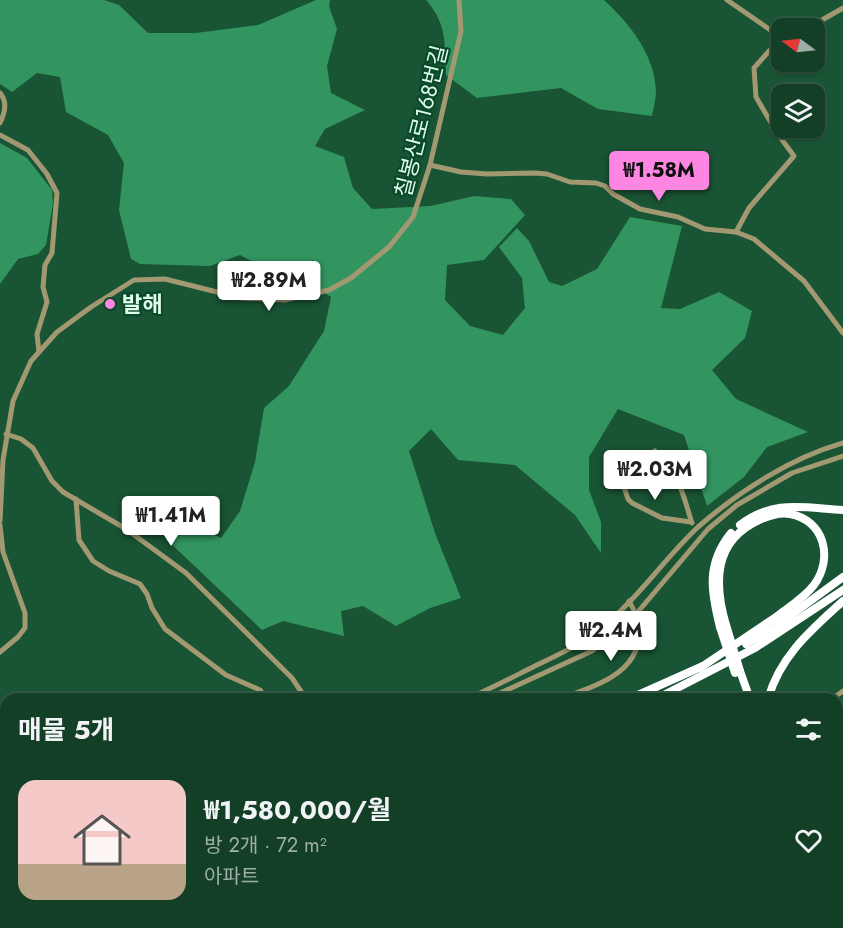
<!DOCTYPE html>
<html lang="ko">
<meta charset="utf-8">
<style>
body{margin:0;font-family:Jost,"Noto Sans KR",sans-serif;background:#1c462f;color:#f1f3f6;height:100vh;display:flex;flex-direction:column;font-size:22px;white-space:nowrap}
*{box-sizing:border-box;margin:0}
p{font-size:20px;color:#9dafa7}
.icon{flex:none;width:33px;height:33px;fill:none;stroke:currentColor;stroke-width:2;stroke-linecap:round;stroke-linejoin:round}
.map{position:relative;flex:1;overflow:hidden}
.sheet{position:absolute;left:0px;top:693px;width:843px;height:236px;display:flex;flex-direction:column;background:#133f27;border-radius:18px 18px 0 0;box-shadow:0 2px 4px #0004,0 0 0 2px #325844}
.sheet>*{flex:none}
.needle{width:39px;rotate:285deg}
.tools{position:absolute;left:771px;top:18px;display:grid;gap:12px}
.tools a{display:grid;place-items:center;width:54px;height:54px;border-radius:12px;background:#133f27;box-shadow:0 2px 4px #0004,0 0 0 2px #325844;font-size:30px}
.price{position:absolute;translate:-50% -51px;padding:0 14px;border-radius:6px;background:#fff;color:#222;font-size:20px;line-height:39px;filter:drop-shadow(0 2px 3px #0008)}
.price::after{content:'';position:absolute;left:50%;top:36px;width:18px;height:14px;margin-left:-9px;background:inherit;clip-path:polygon(0 0,100% 0,50% 100%)}
.price.on{background:#fd86e3;color:#111}
ul{padding:0;list-style:none}
li{display:flex;align-items:center;gap:18px;height:150px;padding:0 18px}
li+li{border-top:2px solid #325844}
li span{display:grid;place-items:center;flex:none;width:168px;height:120px;border-radius:18px;color:#555}
li>.icon{margin-inline-start:auto}
span .icon{width:72px;height:72px;fill:#fffc;stroke-width:1}
li b{font-size:26px}
h2{display:flex;justify-content:space-between;align-items:center;height:72px;padding:0 18px;font-size:26px}
.map>svg:first-child{display:block}
.forest{fill:#329560}
.lines{fill:none;stroke-linecap:round;stroke-linejoin:round}
.stream{stroke:#307686;stroke-width:1.5}
.minor{stroke:#a29972;stroke-width:5}
.highway{stroke:#fff;stroke-width:8}
.highway-bridge{stroke:#fff;stroke-width:8}
.poi-dot{fill:#fd86e3;stroke:#09492a;stroke-width:2}
.labels{text-anchor:middle;dominant-baseline:central;stroke-width:4.5;stroke-linejoin:round;paint-order:stroke}
.street-label{font-size:22px;fill:#defce8;stroke:#09492a}
.poi-label{font-size:22px;font-weight:bold;fill:#defce8;stroke:#09492a;text-anchor:start}
</style>
<div class="map">
<svg width="843" height="928" viewBox="0 0 843 928">
<rect width="100%" height="100%" fill="#195434"/>
<g class="forest">
<path d="M0 0H104L119 5 148 33H196L258 25 316 0H330L329 6 337 29 327 66 331 93 365 110 325 129 315 146 344 157 353 188 372 209 431 206 474 196 511 199 525 215 484 260 447 265 445 300 470 326 503 335 525 308 522 278 499 247 517 228 529 241 549 282 562 286 597 269 630 217 682 226 661 308 680 309 719 292 752 311 745 338 712 370 736 399 808 432 767 447 744 477 707 506 684 435 618 409 589 457V490L601 522V553L575 515 515 465 458 460 431 429 409 451 435 533 461 598 430 608 396 626 363 606 341 611 344 636 283 621 262 630 166 539 199 528 221 538 240 511 255 462 264 408 289 386 324 331 331 297 300 277 257 264 240 255 210 266 140 264 131 259 119 210 124 163 108 135 66 112 60 77 37 73 12 92 0 84Z"/>
<path d="M426 0H604C630 24 655 55 656 92 656 100 653 108 652 116L598 109 561 88 477 98 446 75C444 44 448 25 426 0Z"/>
<path d="M0 143 27 158 52 190 53 203 46 245 38 254 18 259 0 284Z"/>
</g>
<g class="lines">
<g class="stream">
<path d="M837 792 843 790"/>
<path d="M435 928 440 922"/>
</g>
<g class="minor">
<path d="M727 0 782 38"/>
<path d="M808 28 843 8"/>
<path d="M0 93C8 102 5 113 0 123"/>
<path d="M0 135 28 150 47 174 57 193 52 253 45 265 43 287 47 302 37 334 39 352"/>
<path d="M430 165 461 172 487 174 535 173 547 174 570 182 596 183 605 186 613 194 640 209 678 217 705 229 736 232 754 239 804 281 843 333"/>
<path d="M736 232 749 208 794 156 777 133 756 97 754 68 770 50 782 43"/>
<path d="M6 434 21 439 33 448 52 481 63 492 126 529 186 573 292 678 306 699"/>
<path d="M655 451 638 467 621 478 628 499 632 503 662 518 691 522"/>
<path d="M638 467C647 467 660 464 668 469 681 479 687 509 692 523"/>
<path d="M76 499 79 540 93 561 109 571 140 584 147 594 152 608 165 629 226 675 260 690 266 699"/>
<path d="M0 521 3 460 13 401 31 361 57 332 91 307 134 280 165 279 241 298 285 300 329 290 351 278 389 247 413 217 430 165 461 31 459 0"/>
<path d="M0 525 3 552 25 613V628L18 637 0 652"/>
<path d="M467 699C490 689 511 678 533 667 556 656 580 645 600 629 637 600 664 559 698 527 739 491 791 458 843 443"/>
<path d="M487 699 592 651 637 613 708 529 737 505 792 473 843 456"/>
<path d="M558 699C590 689 642 673 638 632 637 620 636 612 629 601"/>
<path d="M832 699 843 691"/>
<path d="M0 722 6 740"/>
<path d="M837 773 843 771"/>
<path d="M837 816 843 813"/>
<path d="M0 854 6 827"/>
<path d="M837 861 843 865"/>
<path d="M0 919 6 915"/>
<path d="M2 928 11 922"/>
<path d="M400 928 409 922"/>
<path d="M467 928 471 922"/>
<path d="M750 928 754 922"/>
</g>
<g class="highway">
<path d="M740 525C774 499 804 508 843 510"/>
<path d="M720 627C711 591 706 564 731 533"/>
<path d="M746 644 772 629 843 577"/>
<path d="M700 668C725 651 751 634 776 617 789 607 804 598 814 585 834 558 824 520 790 514 780 512 768 516 759 520 713 541 714 584 726 625"/>
<path d="M740 671 750 699"/>
<path d="M629 699 703 666"/>
<path d="M656 699 755 648 843 590"/>
<path d="M768 699C780 656 811 630 843 601"/>
<path d="M837 824 843 827"/>
<path d="M819 922 820 928"/>
<path d="M826 922 828 928"/>
<path d="M248 928 254 922"/>
<path d="M261 928 267 922"/>
<path d="M304 928 310 922"/>
</g>
<g class="highway-bridge">
<path d="M726 625 740 671"/>
<path d="M720 627 735 673"/>
<path d="M837 839 843 843"/>
<path d="M321 928 327 922"/>
</g>
</g>
<circle class="poi-dot" cx="110" cy="304" r="6"/>
<g class="labels">
<g class="street-label">
<text transform="translate(421 121) rotate(-76)">칠봉산로168번길</text>
</g>
<g class="poi-label">
<text x="122" y="304">발해</text>
</g>
</g>
</svg>
<div class="tools">
<a><svg class="needle" viewBox="-14 -14 28 28"><path d="M0-13l5 13h-10z" fill="#e53935"/><path d="M0 13l5-13h-10z" fill="#9dafa7"/></svg></a>
<a><svg class="icon" aria-label="layers" viewBox="0 0 24 24"><path d="M12 4l9 5-9 5-9-5zM3 14l9 5 9-5"/></svg></a>
</div>
<b class="price on" style="left:659px;top:202px">₩1.58M</b>
<b class="price" style="left:269px;top:312px">₩2.89M</b>
<b class="price" style="left:655px;top:501px">₩2.03M</b>
<b class="price" style="left:171px;top:547px">₩1.41M</b>
<b class="price" style="left:611px;top:662px">₩2.4M</b>
<section class="sheet">
<h2>매물 5개<svg class="icon" aria-label="filters" viewBox="0 0 24 24"><path d="M4 7h16M4 17h16"/><circle cx="9" cy="7" r="2"/><circle cx="15" cy="17" r="2"/></svg></h2>
<ul>
<li><span style="background:linear-gradient(#f6c9c9 70%,#b9a48a 0)"><svg class="icon" aria-label="home" viewBox="0 0 24 24"><path d="M3 11l9-7 9 7M6 9v11h12V9"/></svg></span><div><b>₩1,580,000/월</b><p>방 2개 · 72 m²</p><p>아파트</p></div><svg class="icon" aria-label="heart" viewBox="0 0 24 24"><path d="M12 20l-8-8c-3-5 5-10 8-4 3-6 11-1 8 4z"/></svg></li>
</ul>
</section>
</div>
